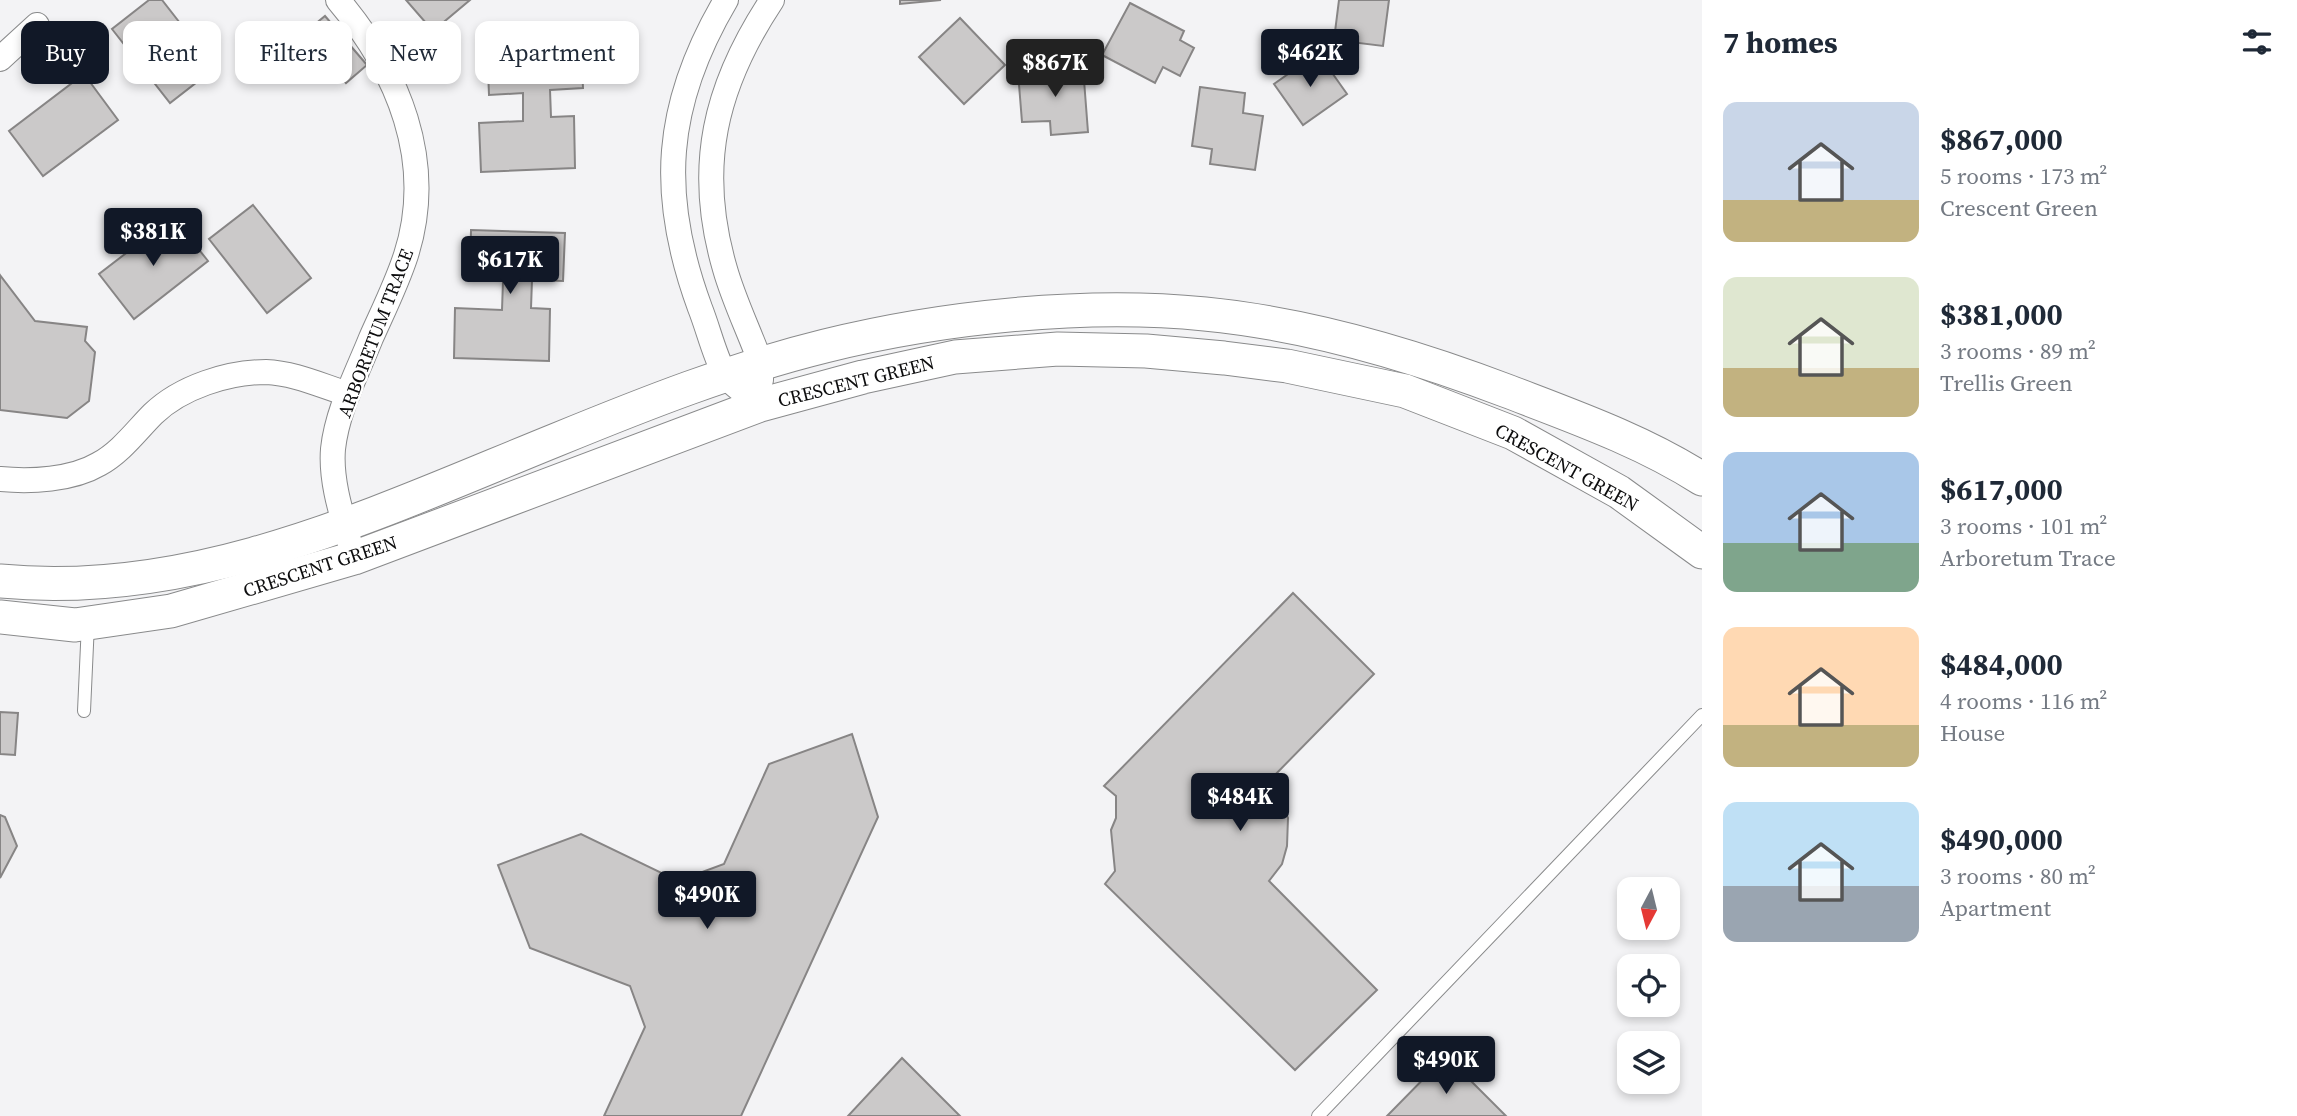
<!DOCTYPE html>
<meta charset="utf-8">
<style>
body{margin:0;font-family:"Source Serif 4",serif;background:#f2f2f3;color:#1f2937;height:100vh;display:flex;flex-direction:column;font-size:26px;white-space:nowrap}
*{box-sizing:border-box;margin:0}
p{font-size:23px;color:#747a83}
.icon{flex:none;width:38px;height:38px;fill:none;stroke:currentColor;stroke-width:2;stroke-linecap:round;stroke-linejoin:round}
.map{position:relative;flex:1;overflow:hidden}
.side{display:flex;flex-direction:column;background:#fff;width:595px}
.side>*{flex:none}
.hud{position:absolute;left:21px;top:21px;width:665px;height:63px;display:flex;gap:14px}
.needle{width:46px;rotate:187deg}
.controls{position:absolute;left:1617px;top:877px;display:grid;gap:14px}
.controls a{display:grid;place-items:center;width:63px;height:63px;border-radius:14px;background:#fff;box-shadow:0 4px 10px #0003;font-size:35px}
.price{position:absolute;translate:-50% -60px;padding:0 16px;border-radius:7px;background:#111827;color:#fff;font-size:23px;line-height:46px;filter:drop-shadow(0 2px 4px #0008)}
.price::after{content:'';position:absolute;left:50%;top:42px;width:21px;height:16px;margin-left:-10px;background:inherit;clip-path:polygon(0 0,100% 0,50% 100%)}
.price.current{background:#222;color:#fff}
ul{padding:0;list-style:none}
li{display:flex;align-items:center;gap:21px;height:175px;padding:0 21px}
li span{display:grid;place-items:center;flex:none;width:196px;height:140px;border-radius:14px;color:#555}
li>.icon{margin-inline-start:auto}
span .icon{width:84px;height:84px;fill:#fffc;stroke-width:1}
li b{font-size:30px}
h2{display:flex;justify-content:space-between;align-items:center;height:84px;padding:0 21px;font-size:30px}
.tag{padding:0 24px;border-radius:14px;background:#fff;box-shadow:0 4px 10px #0003;font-size:24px;line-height:63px}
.tag.current{background:#111827;color:#fff}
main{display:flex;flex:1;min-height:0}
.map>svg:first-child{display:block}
.building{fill:#cbc9c9;stroke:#878585;stroke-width:2}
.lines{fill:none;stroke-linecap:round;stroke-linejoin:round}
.lane-casing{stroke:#898a8b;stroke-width:14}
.street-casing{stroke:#898a8b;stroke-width:26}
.secondary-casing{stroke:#898a8b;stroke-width:35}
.lane{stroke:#fff;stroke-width:12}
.street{stroke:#fff;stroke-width:24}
.secondary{stroke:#fff;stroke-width:33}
.labels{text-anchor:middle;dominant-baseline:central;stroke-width:5;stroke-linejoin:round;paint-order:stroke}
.street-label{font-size:19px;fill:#0d0d0e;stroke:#fff}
</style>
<main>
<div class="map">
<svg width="1702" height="1116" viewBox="0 0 1702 1116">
<rect width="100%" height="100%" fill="#f3f3f5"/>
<g class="building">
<path d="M149 0H162L215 68 170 103 112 29Z"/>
<path d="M406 0H470L433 31Z"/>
<path d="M900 0H941L900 4Z"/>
<path d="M1339 0H1389L1383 46 1334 40Z"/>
<path d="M1130 3 1184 31 1180 40 1194 48 1180 76 1163 67 1155 83 1102 55Z"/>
<path d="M325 16 367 65 346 83 303 34Z"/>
<path d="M960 18 1005 65 964 104 919 57Z"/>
<path d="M581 41 583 88 550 90 551 117 574 116 575 168 481 172 479 123 523 121V93L489 95 487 44Z"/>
<path d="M1318 53 1347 94 1303 125 1274 84Z"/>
<path d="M1083 67 1088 132 1051 135 1050 121 1022 122 1018 72Z"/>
<path d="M84 74 118 120 43 176 9 131Z"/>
<path d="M1200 87 1245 93 1243 113 1263 116 1255 170 1210 164 1212 149 1192 146Z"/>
<path d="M253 205 311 278 267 313 209 239Z"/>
<path d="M173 217 208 261 134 319 99 274Z"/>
<path d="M471 230 565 233 563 281 532 280 531 308 550 309 549 361 454 358 455 308 502 310 503 281 470 280Z"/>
<path d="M0 275 35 321 87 327 85 341 95 352 89 401 67 418 0 410Z"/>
<path d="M1293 593 1374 674 1268 782 1278 793 1288 818 1287 846 1282 864 1269 881 1377 990 1295 1070 1105 884 1115 871 1111 830 1116 818V796L1104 786Z"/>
<path d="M0 712 18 713 15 755 0 754Z"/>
<path d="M852 734 878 817 741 1116H604L645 1027 630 986 530 948 498 865 581 834 678 881 724 864 769 764Z"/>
<path d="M0 815 5 817 17 846 0 878Z"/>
<path d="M1446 1056 1506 1116H1387Z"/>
<path d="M902 1058 960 1116H848Z"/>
</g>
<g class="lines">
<defs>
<g id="lane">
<path d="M84 711 88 623"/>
<path d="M1318 1116 1702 715"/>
</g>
<g id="street">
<path d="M338 0C398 71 436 161 406 255 397 283 383 311 371 338 357 373 337 411 333 449 330 485 345 524 354 558"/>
<path d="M726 0C664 105 658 194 700 308 708 328 714 354 724 373 731 385 750 396 760 405"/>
<path d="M0 59 37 25"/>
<path d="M761 380V364C750 333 734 301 725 269 695 167 715 86 772 0"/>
<path d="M0 479C30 482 72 480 99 464 121 452 136 431 153 414 181 387 228 372 266 372 294 373 322 386 348 394"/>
</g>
<g id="secondary">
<path d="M0 581C197 600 378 512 556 440 644 404 732 369 825 346 942 317 1085 302 1205 314 1309 324 1410 354 1507 391 1572 416 1643 441 1702 479"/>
<path d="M0 617 75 625 171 611 354 558 760 405 863 377 955 357 1058 349 1146 351 1224 358 1287 366 1405 391 1513 433 1619 492 1702 552"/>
</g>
</defs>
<use href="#lane" class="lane-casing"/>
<use href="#street" class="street-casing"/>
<use href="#secondary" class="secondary-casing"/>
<use href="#lane" class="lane"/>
<use href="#street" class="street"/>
<use href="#secondary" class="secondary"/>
</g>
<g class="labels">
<g class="street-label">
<text transform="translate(375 333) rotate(-69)">ARBORETUM TRACE</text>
<text transform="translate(856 381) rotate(-14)">CRESCENT GREEN</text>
<text transform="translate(1567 467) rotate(29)">CRESCENT GREEN</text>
<text transform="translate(320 566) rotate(-18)">CRESCENT GREEN</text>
</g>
</g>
</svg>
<div class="controls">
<a><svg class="needle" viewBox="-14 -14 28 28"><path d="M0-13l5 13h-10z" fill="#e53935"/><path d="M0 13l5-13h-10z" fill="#747a83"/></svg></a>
<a><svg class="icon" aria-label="locate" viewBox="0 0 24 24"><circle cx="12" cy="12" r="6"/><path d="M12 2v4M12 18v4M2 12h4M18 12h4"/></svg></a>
<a><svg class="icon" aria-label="layers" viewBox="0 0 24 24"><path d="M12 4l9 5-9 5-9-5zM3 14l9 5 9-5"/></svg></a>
</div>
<b class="price" style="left:1310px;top:89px">$462K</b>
<b class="price current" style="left:1055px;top:99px">$867K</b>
<b class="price" style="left:153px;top:268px">$381K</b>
<b class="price" style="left:510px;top:296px">$617K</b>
<b class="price" style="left:1240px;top:833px">$484K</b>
<b class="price" style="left:707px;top:931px">$490K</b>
<b class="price" style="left:1446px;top:1096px">$490K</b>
<div class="hud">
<a class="tag current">Buy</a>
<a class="tag">Rent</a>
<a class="tag">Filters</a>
<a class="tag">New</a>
<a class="tag">Apartment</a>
</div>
</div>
<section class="side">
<h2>7 homes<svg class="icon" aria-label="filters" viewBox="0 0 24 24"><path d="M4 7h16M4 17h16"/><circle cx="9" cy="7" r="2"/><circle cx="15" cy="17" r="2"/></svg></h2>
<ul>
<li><span style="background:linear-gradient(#c9d6e8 70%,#c2b280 0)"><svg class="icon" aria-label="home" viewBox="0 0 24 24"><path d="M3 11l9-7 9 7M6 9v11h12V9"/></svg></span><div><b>$867,000</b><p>5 rooms · 173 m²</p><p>Crescent Green</p></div></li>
<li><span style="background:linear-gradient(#dfe7d0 65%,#c2b280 0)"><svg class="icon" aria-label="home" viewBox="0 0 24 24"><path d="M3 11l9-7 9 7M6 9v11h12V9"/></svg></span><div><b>$381,000</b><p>3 rooms · 89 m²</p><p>Trellis Green</p></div></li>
<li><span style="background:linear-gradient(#a9c7e8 65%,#7fa58c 0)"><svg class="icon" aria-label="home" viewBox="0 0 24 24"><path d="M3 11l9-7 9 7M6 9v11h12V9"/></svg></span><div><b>$617,000</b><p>3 rooms · 101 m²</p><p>Arboretum Trace</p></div></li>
<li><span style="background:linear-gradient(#ffd9b3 70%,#c2b280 0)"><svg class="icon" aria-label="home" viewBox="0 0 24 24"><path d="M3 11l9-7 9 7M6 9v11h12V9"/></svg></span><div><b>$484,000</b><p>4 rooms · 116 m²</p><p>House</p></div></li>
<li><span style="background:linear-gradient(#bfe0f5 60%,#9aa5b1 0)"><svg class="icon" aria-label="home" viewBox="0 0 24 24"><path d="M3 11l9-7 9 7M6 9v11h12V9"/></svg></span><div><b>$490,000</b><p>3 rooms · 80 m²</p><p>Apartment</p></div></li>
</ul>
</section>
</main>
